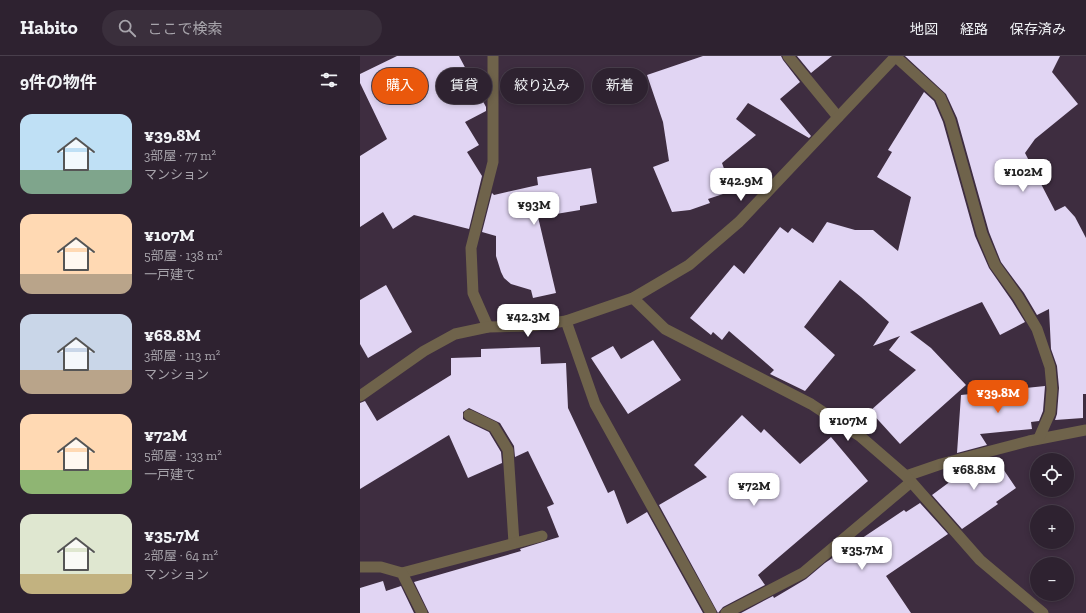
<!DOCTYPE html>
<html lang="ja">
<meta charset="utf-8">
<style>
body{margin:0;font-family:"Zilla Slab","Noto Sans JP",serif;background:#3a2f3c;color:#f1f3f6;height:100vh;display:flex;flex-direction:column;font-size:15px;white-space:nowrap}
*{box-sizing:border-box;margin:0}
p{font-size:13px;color:#a7a4ab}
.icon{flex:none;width:22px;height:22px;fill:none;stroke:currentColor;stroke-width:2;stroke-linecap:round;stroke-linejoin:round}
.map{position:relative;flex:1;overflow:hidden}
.sheet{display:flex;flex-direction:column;background:#2e2230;width:360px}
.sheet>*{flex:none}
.banner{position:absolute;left:12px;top:12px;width:380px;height:36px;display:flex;gap:8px}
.fabs{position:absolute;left:670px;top:397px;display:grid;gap:8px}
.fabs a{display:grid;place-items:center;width:44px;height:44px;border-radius:50%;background:#2e2230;box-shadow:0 2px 6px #0003,0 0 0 1px #493f4c;font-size:20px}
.price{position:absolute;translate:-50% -34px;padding:0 9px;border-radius:8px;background:#fff;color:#222;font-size:13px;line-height:26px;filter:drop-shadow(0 1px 2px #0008)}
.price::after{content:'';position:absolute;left:50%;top:24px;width:12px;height:9px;margin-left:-6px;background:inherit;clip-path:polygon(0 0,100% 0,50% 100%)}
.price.active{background:#ea580c;color:#fff}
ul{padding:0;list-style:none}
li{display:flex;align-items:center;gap:12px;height:100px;padding:0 20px}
li span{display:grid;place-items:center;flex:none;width:112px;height:80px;border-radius:12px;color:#555}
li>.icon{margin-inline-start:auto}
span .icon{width:48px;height:48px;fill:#fffc;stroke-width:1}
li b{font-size:17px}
h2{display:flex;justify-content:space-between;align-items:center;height:48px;padding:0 20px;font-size:17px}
.chip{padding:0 14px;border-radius:18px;background:#2e2230;box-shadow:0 2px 6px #0003,0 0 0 1px #493f4c;font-size:14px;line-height:36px}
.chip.active{background:#ea580c;color:#fff}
header{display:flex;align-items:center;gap:24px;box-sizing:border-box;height:56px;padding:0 20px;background:#2e2230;border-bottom:1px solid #493f4c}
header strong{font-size:19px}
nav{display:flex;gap:22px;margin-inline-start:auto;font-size:14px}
.search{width:280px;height:36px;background:#3a2f3c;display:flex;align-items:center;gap:10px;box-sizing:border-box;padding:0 14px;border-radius:22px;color:#a7a4ab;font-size:15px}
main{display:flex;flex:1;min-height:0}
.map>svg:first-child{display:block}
.building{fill:#e1d5f3}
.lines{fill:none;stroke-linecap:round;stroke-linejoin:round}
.service{stroke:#6f634b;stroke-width:11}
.minor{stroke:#6f634b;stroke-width:11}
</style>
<header>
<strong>Habito</strong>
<div class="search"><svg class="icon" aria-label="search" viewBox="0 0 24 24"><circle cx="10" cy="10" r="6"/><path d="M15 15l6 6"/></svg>ここで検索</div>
<nav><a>地図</a><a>経路</a><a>保存済み</a></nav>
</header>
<main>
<section class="sheet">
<h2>9件の物件<svg class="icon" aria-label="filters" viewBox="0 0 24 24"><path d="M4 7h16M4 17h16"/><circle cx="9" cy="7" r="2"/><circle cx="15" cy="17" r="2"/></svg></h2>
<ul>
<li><span style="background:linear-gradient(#bfe0f5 70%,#7fa58c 0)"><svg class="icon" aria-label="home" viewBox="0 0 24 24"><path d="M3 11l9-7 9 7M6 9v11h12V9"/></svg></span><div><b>¥39.8M</b><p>3部屋 · 77 m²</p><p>マンション</p></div></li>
<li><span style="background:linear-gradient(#ffd9b3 75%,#b9a48a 0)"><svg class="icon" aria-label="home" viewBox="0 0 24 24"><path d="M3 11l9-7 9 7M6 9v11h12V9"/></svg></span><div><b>¥107M</b><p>5部屋 · 138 m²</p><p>一戸建て</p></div></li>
<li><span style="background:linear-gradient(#c9d6e8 70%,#b9a48a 0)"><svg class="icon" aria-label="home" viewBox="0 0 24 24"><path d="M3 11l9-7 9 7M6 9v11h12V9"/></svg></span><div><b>¥68.8M</b><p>3部屋 · 113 m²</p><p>マンション</p></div></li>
<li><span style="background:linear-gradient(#ffd9b3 70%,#8fb573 0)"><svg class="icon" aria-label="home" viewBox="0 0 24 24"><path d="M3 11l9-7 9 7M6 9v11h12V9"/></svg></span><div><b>¥72M</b><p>5部屋 · 133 m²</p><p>一戸建て</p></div></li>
<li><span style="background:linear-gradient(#dfe7d0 75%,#c2b280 0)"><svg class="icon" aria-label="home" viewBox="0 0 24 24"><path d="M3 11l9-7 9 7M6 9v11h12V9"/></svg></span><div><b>¥35.7M</b><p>2部屋 · 64 m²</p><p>マンション</p></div></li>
</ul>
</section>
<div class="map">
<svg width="726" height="557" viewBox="0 0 726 557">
<rect width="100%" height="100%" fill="#3e2d40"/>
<g class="building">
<path d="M37 0H99L126 51V55L105 66 119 89 107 96 122 120 109 173 54 159 33 173 23 156 0 171V100L27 83 0 27V18Z"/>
<path d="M343 0H421L423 4 440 26 420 43 451 80 449 82 388 47 376 63 396 79 362 107 372 135 348 143 350 147 330 154 312 156 293 111 309 105 303 66 287 19Z"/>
<path d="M437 0H472L451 17Z"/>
<path d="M545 0H700L692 16 718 48 675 83 665 97 695 155 705 150 715 161 726 182V338H723V362L695 364 697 358 699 332 697 310 691 293 689 253 677 259 664 237 641 206 629 176 597 62 586 38Z"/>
<path d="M564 36 574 45 583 66 615 180 629 212 652 245 665 266 640 279 622 246 550 276 571 292 606 329 540 388 510 355 556 314 529 294 540 280 513 290 529 266 501 241 480 224 444 271 475 299 445 335 410 318 414 314 369 275 362 284 353 276 351 279 330 262 374 209 384 218 420 171 428 177 432 172 453 187 467 166 495 174H513L538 195 551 141 517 121 532 96 528 94Z"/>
<path d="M231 112 237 147 220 150V154L178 161 196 237 173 242 171 234 151 228 144 222 141 216 136 200V180L122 176 132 137 134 139 178 129 177 121Z"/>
<path d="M26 229 52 276 8 302 0 288V244Z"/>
<path d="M293 284 321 324 268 358 231 302 253 290 261 303Z"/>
<path d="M180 291 181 308 206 307 208 352 248 437 254 434 267 468 287 456 343 557H69L54 526 161 495 160 493 199 481 187 451 194 448 168 395 155 401 154 390 140 367 109 352 103 356V363L106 365 129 376 141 396 142 407 108 422 89 379 0 433V347L5 345 17 365 91 319V302L121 301V293Z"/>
<path d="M685 330 683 355 679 365 671 366 672 373 620 378 627 389 597 397 601 339Z"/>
<path d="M382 359 401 377 404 373 440 408 471 381 508 425 398 519 405 529 363 551 358 557 299 449 347 421 334 409Z"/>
<path d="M635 401 656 432 636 446 638 448 602 473 572 439 595 422 596 411Z"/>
<path d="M560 447 588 478 526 520 551 557H381L413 540 414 542 446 523 465 507 544 454 546 456Z"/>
<path d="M23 525 26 535 41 530 54 557H0V532Z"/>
</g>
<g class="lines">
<g class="service">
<path d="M128 271 113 237 111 192 133 106V0"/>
<path d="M109 359 134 371 148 394 154 487"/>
<path d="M546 420 581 408 669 385 726 374"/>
<path d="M42 517 182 480"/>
<path d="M366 557 443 517 551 426"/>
</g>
<g class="minor">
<path d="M428 0 478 61"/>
<path d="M536 1 580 41 590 64 622 178 635 209 658 241 677 273 690 311 692 333 690 357 679 382"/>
<path d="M273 242 305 273 451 348 501 381 546 420 620 504 683 557"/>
<path d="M206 265 235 348 351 557"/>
<path d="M0 340 64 295 95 278 128 271 170 270 206 265 273 242 329 209 379 166 536 0"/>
<path d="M0 511H21L42 517 62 557"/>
</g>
</g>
</svg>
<div class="fabs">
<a><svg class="icon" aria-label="locate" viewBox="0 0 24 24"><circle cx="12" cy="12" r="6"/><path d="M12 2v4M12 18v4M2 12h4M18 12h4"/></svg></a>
<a>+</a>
<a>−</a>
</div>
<b class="price" style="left:663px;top:137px">¥102M</b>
<b class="price" style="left:381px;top:146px">¥42.9M</b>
<b class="price" style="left:174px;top:170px">¥93M</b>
<b class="price" style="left:168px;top:282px">¥42.3M</b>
<b class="price active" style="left:638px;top:358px">¥39.8M</b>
<b class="price" style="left:488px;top:386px">¥107M</b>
<b class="price" style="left:614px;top:435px">¥68.8M</b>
<b class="price" style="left:394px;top:451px">¥72M</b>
<b class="price" style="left:502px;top:515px">¥35.7M</b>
<div class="banner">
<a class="chip active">購入</a>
<a class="chip">賃貸</a>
<a class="chip">絞り込み</a>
<a class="chip">新着</a>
</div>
</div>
</main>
